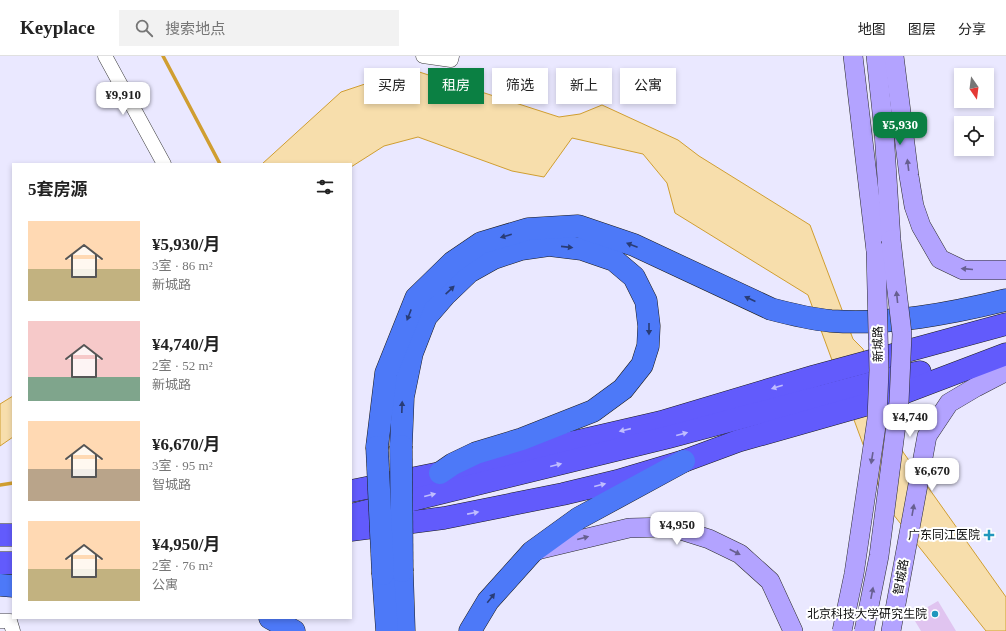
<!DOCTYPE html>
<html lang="zh">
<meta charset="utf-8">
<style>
body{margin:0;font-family:"Times New Roman","Noto Sans SC",serif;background:#f2f2f2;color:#222;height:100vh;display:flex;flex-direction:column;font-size:15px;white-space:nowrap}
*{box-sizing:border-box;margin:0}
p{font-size:13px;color:#767676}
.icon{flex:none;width:22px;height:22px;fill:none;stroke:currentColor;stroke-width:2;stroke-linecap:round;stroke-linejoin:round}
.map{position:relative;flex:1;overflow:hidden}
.details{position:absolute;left:12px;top:107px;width:340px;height:456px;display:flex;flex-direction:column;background:#fff;border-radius:0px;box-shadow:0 2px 6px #0003}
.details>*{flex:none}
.top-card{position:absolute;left:364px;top:12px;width:380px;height:36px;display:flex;gap:8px}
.needle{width:26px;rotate:166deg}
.tools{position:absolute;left:954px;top:12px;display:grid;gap:8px}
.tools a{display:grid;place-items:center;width:40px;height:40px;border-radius:0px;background:#fff;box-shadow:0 2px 6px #0003;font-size:20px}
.price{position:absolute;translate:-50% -34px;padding:0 9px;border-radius:8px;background:#fff;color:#222;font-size:13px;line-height:26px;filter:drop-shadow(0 1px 2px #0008)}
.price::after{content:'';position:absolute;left:50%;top:24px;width:12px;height:9px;margin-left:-6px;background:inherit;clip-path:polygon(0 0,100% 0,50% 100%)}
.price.selected{background:#0b8043;color:#fff}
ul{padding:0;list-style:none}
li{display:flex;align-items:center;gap:12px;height:100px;padding:0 16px}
li span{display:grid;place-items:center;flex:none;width:112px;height:80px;border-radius:0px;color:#555}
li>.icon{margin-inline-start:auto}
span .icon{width:48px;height:48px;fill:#fffc;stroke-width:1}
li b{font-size:17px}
h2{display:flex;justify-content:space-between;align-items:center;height:48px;padding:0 16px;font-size:17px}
.chip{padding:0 14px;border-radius:0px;background:#fff;box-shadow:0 2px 6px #0003;font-size:14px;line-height:36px}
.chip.selected{background:#0b8043;color:#fff}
header{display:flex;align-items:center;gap:24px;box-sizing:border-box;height:56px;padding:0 20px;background:#fff;border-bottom:1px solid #e0e0e0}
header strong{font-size:19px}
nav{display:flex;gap:22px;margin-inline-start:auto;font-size:14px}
.search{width:280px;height:36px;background:#f2f2f2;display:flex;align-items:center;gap:10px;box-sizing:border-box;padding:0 14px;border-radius:0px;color:#767676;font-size:15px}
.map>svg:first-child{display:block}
.pitch{fill:#e0c4f0}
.water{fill:#f7deac;stroke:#d09e31}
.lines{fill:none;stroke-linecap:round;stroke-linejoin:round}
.stream{stroke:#d09e31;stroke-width:3.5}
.street-casing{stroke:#3e3e3e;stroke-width:15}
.secondary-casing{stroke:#2d2d2d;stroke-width:20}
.primary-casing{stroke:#1c1c1c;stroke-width:23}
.highway-casing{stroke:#1c1c1c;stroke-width:23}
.street{stroke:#fff;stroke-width:14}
.secondary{stroke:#b3a3ff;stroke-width:19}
.primary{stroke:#625bfc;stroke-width:22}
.highway{stroke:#4d79f8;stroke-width:22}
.secondary-bridge-casing{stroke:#2d2d2d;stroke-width:20;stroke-linecap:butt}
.highway-bridge-casing{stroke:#1c1c1c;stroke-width:23;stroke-linecap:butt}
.secondary-bridge{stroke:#b3a3ff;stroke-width:19}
.highway-bridge{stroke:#4d79f8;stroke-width:22}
.oneway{fill:#675f91}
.oneway2{fill:#293c76}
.oneway3{fill:#c0bdfe}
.poi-dot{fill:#2097bd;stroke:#fff;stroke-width:1.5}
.labels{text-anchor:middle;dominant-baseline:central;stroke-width:4;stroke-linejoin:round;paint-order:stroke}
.street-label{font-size:12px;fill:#0b0b0b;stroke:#fff}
.poi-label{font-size:12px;fill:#0b0b0b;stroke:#fff;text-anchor:end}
</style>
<header>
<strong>Keyplace</strong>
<div class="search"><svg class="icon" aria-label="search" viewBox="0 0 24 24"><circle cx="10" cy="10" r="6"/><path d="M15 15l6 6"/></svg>搜索地点</div>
<nav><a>地图</a><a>图层</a><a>分享</a></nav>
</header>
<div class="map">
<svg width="1006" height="575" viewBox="0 0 1006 575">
<rect width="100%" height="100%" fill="#eae8ff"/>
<path class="pitch" d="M938 545 956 575H921L912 560Z"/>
<g class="water">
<path d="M410 13 559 61 580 58 602 49 678 84 699 100 810 169 853 283 863 293 903 396 1006 541V575H986L885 448 808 239 675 157 667 127 643 98 572 82 544 121 512 115 418 81 384 90 351 111V108H262L341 36Z"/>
<path d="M13 340V381L0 390V348Z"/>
</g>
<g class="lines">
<g class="stream">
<path d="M163 0 220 108"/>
<path d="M0 429 13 427"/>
</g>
<defs>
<g id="street">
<path d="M105 0 164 108"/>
<path d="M423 0 451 4 452 0"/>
<path d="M0 565H10L13 575"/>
</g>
<g id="secondary">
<path d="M853 0 876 195"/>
<path d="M876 0 884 75 891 184"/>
<path d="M894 0 909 120 914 150 921 170 940 203 963 214H1006"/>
<path d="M537 494 629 472 671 471 709 483 740 498 770 525 793 575"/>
<path d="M891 575 927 380 949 347 976 331 1005 316"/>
</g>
<g id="primary">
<path d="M351 435 440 417 661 366 815 320 1006 268"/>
<path d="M351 459 669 381 887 323 920 316"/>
<path d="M351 474 444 462 563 438 617 425 684 405 738 385 890 342 1006 298"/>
<path d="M0 479H13"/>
<path d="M0 507H13"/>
</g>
<g id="highway">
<path d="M401 390 403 341 412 297 426 261 445 239 469 216 494 202 521 193 549 189 582 193 614 204 634 221 646 245 649 270 648 290 642 309 623 333 593 355 522 383 476 397 453 408 440 417"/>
<path d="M377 391 386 317 416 242 453 206 481 187 528 173 578 170 634 189 771 253C790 258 811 263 831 265 890 269 949 258 1006 244"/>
<path d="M402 515 404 575"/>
<path d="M383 518 387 575"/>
<path d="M0 529 13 530"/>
<path d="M270 562 294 575"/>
<path d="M470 575 488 545 532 496 579 462 684 405"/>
</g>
</defs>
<use href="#street" class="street-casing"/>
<use href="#secondary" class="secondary-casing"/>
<use href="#primary" class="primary-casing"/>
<use href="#highway" class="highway-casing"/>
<use href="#street" class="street"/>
<use href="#secondary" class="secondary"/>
<use href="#primary" class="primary"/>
<use href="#highway" class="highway"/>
<defs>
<g id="secondary-bridge">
<path d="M842 575 854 518 877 363 879 314 876 195"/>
<path d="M864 575 879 500 899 346 902 278 891 184"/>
</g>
<g id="highway-bridge">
<path d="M401 390 402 515"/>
<path d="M377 391 383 518"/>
</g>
</defs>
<use href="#secondary-bridge" class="secondary-bridge-casing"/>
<use href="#highway-bridge" class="highway-bridge-casing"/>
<use href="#secondary-bridge" class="secondary-bridge"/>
<use href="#highway-bridge" class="highway-bridge"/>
</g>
<defs><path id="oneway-solid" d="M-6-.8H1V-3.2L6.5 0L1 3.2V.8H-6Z"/></defs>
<g class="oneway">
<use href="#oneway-solid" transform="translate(908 109) rotate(-97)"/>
<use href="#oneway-solid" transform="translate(967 213) rotate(-175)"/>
<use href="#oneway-solid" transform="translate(897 241) rotate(-96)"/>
<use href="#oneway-solid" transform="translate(872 402) rotate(99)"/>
<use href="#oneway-solid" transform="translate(913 454) rotate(-80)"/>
<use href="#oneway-solid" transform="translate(583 482) rotate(-15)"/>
<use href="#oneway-solid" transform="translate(735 496) rotate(27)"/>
<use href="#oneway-solid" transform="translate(872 537) rotate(-79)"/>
</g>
<g class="oneway2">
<use href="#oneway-solid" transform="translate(506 180) rotate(164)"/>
<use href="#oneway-solid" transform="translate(632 189) rotate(-159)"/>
<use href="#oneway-solid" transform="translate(567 191) rotate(6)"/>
<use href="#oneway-solid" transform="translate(450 234) rotate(-43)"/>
<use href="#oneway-solid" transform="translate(750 243) rotate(-155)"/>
<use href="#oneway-solid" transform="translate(409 259) rotate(111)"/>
<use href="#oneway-solid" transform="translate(649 273) rotate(90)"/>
<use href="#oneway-solid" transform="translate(402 351) rotate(-88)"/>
<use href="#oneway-solid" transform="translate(491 542) rotate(-51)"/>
</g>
<g class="oneway3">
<use href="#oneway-solid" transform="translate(777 331) rotate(163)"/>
<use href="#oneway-solid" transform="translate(625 374) rotate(167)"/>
<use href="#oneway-solid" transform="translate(682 378) rotate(-15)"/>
<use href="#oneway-solid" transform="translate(556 409) rotate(-14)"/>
<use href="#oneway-solid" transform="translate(600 429) rotate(-14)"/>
<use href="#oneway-solid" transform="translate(430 439) rotate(-14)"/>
<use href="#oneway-solid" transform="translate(473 457) rotate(-11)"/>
</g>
<g class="poi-dot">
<path d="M987 473h4v4h4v4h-4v4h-4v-4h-4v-4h4z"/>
<circle cx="935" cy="558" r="4"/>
</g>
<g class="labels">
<g class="street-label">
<text transform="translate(878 288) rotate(-91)">新城路</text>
<text transform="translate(901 521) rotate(-80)">智城路</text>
</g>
<g class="poi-label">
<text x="980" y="479">广东同江医院</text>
<text x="927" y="558">北京科技大学研究生院</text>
</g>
</g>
</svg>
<div class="tools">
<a><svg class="needle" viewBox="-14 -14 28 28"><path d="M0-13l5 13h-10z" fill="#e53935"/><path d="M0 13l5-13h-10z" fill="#767676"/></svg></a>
<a><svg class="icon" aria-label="locate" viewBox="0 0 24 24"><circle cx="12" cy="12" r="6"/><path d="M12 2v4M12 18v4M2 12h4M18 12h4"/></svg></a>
</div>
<b class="price" style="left:123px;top:60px">¥9,910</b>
<b class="price selected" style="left:900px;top:90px">¥5,930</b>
<b class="price" style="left:910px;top:382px">¥4,740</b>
<b class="price" style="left:932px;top:436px">¥6,670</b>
<b class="price" style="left:677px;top:490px">¥4,950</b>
<div class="top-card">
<a class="chip">买房</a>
<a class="chip selected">租房</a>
<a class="chip">筛选</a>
<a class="chip">新上</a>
<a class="chip">公寓</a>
</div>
<section class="details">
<h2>5套房源<svg class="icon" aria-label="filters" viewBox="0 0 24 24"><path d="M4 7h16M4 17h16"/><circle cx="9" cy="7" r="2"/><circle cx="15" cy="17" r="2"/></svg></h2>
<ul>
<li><span style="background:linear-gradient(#ffd9b3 60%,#c2b280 0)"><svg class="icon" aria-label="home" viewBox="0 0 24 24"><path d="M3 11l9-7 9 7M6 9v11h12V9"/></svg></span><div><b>¥5,930/月</b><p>3室 · 86 m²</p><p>新城路</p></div></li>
<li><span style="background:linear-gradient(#f6c9c9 70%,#7fa58c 0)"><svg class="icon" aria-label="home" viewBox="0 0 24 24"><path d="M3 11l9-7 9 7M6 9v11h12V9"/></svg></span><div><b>¥4,740/月</b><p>2室 · 52 m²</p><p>新城路</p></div></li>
<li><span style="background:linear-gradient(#ffd9b3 60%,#b9a48a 0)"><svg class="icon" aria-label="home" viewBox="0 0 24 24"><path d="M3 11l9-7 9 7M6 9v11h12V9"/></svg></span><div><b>¥6,670/月</b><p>3室 · 95 m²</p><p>智城路</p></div></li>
<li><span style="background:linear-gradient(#ffd9b3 60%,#c2b280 0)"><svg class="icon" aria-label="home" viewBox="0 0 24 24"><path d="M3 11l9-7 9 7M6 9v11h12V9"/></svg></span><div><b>¥4,950/月</b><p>2室 · 76 m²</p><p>公寓</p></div></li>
</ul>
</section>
</div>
